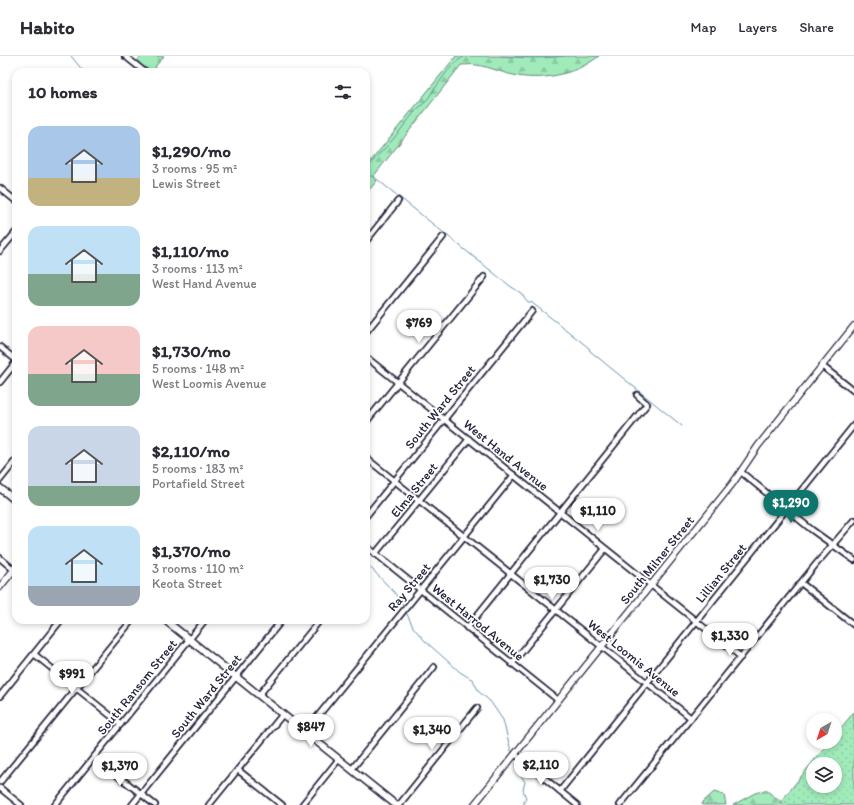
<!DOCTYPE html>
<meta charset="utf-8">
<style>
body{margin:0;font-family:Itim,sans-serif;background:#f2f2f3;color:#2b2b33;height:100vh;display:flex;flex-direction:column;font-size:15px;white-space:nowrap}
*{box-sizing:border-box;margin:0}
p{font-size:13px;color:#7c7c81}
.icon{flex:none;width:22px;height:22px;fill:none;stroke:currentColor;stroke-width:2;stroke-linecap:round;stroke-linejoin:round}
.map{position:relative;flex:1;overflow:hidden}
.details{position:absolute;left:12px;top:12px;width:358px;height:556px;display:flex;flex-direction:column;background:#fff;border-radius:12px;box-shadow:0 2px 6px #0003}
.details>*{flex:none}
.needle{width:26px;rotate:219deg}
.tools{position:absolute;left:806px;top:657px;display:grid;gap:8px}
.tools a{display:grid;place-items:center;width:36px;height:36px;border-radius:50%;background:#fff;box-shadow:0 2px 6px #0003;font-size:20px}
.price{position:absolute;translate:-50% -34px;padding:0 9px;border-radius:14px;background:#fff;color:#222;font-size:13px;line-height:26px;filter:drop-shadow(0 1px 2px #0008)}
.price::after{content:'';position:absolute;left:50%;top:24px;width:12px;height:9px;margin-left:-6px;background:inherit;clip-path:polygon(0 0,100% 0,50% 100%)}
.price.current{background:#0f766e;color:#fff}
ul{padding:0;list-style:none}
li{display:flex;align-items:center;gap:12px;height:100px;padding:0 16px}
li span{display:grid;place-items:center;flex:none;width:112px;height:80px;border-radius:12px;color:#555}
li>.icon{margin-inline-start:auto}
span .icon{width:48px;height:48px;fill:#fffc;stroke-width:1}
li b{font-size:17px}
h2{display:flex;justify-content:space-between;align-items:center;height:48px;padding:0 16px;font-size:17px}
header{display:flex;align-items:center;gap:24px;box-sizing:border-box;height:56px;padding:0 20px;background:#fff;border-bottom:1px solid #e1e1e2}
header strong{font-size:19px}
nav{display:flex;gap:22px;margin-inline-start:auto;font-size:14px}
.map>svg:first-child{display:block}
.green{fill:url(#green-dots);stroke:#62867a;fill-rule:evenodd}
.forest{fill:url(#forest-firs);stroke:#62867a}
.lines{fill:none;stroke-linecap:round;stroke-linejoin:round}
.stream{stroke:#658fa9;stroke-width:1}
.minor-casing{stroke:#22223b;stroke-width:8}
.tertiary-casing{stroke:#22223b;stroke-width:8}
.secondary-casing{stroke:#22223b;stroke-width:9}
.minor{stroke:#fff;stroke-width:4.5}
.tertiary{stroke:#fff;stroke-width:5.5}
.secondary{stroke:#fff;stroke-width:6}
.labels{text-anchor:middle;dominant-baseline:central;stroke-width:3.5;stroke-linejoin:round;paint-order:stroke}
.street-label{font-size:13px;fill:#22223b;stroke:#fff}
</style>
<header>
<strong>Habito</strong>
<nav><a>Map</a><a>Layers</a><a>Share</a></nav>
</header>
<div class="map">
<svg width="854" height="749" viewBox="0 0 854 749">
<defs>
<pattern id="green-dots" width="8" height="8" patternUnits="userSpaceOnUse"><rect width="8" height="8" fill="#a1ebba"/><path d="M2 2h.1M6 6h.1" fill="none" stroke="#8ac9a1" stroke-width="1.8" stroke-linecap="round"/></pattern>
<pattern id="forest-firs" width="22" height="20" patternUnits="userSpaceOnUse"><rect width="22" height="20" fill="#a1ebba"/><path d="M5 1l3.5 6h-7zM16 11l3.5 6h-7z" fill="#8ac9a1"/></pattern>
</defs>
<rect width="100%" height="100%" fill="#fff"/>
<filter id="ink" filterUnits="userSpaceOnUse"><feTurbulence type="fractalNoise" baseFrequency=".025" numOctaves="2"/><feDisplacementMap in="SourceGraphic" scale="8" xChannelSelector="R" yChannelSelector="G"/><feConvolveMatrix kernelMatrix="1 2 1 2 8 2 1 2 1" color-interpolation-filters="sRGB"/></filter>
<g filter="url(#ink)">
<path class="green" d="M854 656V749H778L829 686H835V679ZM813 708H835V730H813Z"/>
<g class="forest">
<path d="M141 0H164L155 11 160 16H145L135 8Z"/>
<path d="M456 0H599C578 17 545 25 518 20 504 18 491 11 477 9 472 8 466 9 461 9L373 121 377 125 366 137V111Z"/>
<path d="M766 734 781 746 778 749H733L755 737Z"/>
<path d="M714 736 724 739 726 749H702L703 746Z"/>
</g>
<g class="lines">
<g class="stream">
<path d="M71 0 84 16"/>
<path d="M501 0C523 2 542 3 564 0"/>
<path d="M366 120H373L510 230 521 237 528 246H531L589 292 590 295 682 370"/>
<path d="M366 120C367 108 382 96 389 88 399 77 407 65 416 54 419 51 423 49 425 46 438 31 447 9 465 0"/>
<path d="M366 507 394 536 403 549"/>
<path d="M406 556 413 571 425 585 460 616 473 624 479 636 490 645 503 664 511 695"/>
<path d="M516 708C519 714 521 721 525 726L523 734 526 742 524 744V749"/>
</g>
<defs>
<g id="minor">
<path d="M125 0 145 16"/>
<path d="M0 132 16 145"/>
<path d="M366 185 398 145"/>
<path d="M0 195 16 176"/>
<path d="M366 276 443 181"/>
<path d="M0 291 16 304"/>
<path d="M366 301 741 601"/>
<path d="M822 310 854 335"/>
<path d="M0 326 16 306"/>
<path d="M366 366 484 221"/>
<path d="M366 402 691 662"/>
<path d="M741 416 812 474 854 504"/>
<path d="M0 424 16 404"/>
<path d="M366 460 532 255"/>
<path d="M366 490 558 644"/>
<path d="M375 498 469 383"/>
<path d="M0 502 14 514"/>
<path d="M801 527 854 569"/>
<path d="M467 572 647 348 637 339"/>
<path d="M34 598 121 668"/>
<path d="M512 608 605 493"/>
<path d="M259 639 320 564"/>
<path d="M0 640 61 564"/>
<path d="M305 676 514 419"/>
<path d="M515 698 577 749"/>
<path d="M94 701 155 749"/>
<path d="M352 713 434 611"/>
<path d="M238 714 282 749"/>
<path d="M0 726 132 564"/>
<path d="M0 732 21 749"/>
<path d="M560 735 854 369"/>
<path d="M55 749 205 564"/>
<path d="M132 749 282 564"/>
<path d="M209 749 283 658"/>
<path d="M302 749 339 703"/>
<path d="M399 749 477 652"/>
<path d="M620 749 817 507 854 464"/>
</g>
<g id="tertiary">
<path d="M0 531 16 511"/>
<path d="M474 749 733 427 758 390 854 270"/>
</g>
<g id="secondary">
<path d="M0 432 16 445"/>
<path d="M165 564 396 749"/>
</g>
</defs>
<use href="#minor" class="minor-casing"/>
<use href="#tertiary" class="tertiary-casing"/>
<use href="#secondary" class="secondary-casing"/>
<use href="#minor" class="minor"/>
<use href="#tertiary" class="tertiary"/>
<use href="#secondary" class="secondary"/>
</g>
</g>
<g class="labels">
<g class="street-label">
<text transform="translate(440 351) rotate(-51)">South Ward Street</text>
<text transform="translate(506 399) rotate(39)">West Hand Avenue</text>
<text transform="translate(414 434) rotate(-51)">Elma Street</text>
<text transform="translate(657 504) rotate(-51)">South Milner Street</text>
<text transform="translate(721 517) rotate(-51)">Lillian Street</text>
<text transform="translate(409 531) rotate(-50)">Ray Street</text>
<text transform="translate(478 566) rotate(39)">West Harrod Avenue</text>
<text transform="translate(634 602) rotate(39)">West Loomis Avenue</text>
<text transform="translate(137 631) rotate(-51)">South Ransom Street</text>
<text transform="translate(206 640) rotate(-51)">South Ward Street</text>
</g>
</g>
</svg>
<div class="tools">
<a><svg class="needle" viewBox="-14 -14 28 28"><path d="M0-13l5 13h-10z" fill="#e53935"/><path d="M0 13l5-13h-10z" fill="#7c7c81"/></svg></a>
<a><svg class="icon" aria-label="layers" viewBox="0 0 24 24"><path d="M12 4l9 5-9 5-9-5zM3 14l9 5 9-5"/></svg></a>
</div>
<b class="price" style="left:419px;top:288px">$769</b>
<b class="price current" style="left:791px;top:468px">$1,290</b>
<b class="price" style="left:598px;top:476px">$1,110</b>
<b class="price" style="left:552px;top:545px">$1,730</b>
<b class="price" style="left:730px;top:601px">$1,330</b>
<b class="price" style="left:72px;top:639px">$991</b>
<b class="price" style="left:311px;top:692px">$847</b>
<b class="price" style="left:432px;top:695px">$1,340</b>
<b class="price" style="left:541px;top:730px">$2,110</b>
<b class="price" style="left:120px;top:731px">$1,370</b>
<section class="details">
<h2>10 homes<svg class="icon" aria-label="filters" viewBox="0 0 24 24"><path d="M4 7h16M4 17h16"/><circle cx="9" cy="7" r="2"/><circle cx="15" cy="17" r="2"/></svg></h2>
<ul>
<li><span style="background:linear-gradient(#a9c7e8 65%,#c2b280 0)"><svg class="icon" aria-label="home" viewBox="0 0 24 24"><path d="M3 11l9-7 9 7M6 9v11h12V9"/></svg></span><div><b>$1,290/mo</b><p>3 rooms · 95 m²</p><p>Lewis Street</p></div></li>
<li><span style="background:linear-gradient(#bfe0f5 60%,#7fa58c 0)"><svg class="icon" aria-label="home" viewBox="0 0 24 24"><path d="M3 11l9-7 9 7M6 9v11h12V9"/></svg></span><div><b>$1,110/mo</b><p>3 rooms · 113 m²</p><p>West Hand Avenue</p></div></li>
<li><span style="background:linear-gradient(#f6c9c9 60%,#7fa58c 0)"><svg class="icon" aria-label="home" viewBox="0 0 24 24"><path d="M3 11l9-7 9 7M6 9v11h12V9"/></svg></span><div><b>$1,730/mo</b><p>5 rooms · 148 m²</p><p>West Loomis Avenue</p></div></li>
<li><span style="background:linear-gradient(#c9d6e8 75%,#7fa58c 0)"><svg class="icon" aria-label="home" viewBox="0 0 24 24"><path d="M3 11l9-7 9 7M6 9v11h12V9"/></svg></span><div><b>$2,110/mo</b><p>5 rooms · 183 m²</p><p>Portafield Street</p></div></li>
<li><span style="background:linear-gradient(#bfe0f5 75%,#9aa5b1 0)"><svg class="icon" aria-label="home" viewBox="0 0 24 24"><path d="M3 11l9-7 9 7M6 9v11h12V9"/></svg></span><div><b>$1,370/mo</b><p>3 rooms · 110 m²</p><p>Keota Street</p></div></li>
</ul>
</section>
</div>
